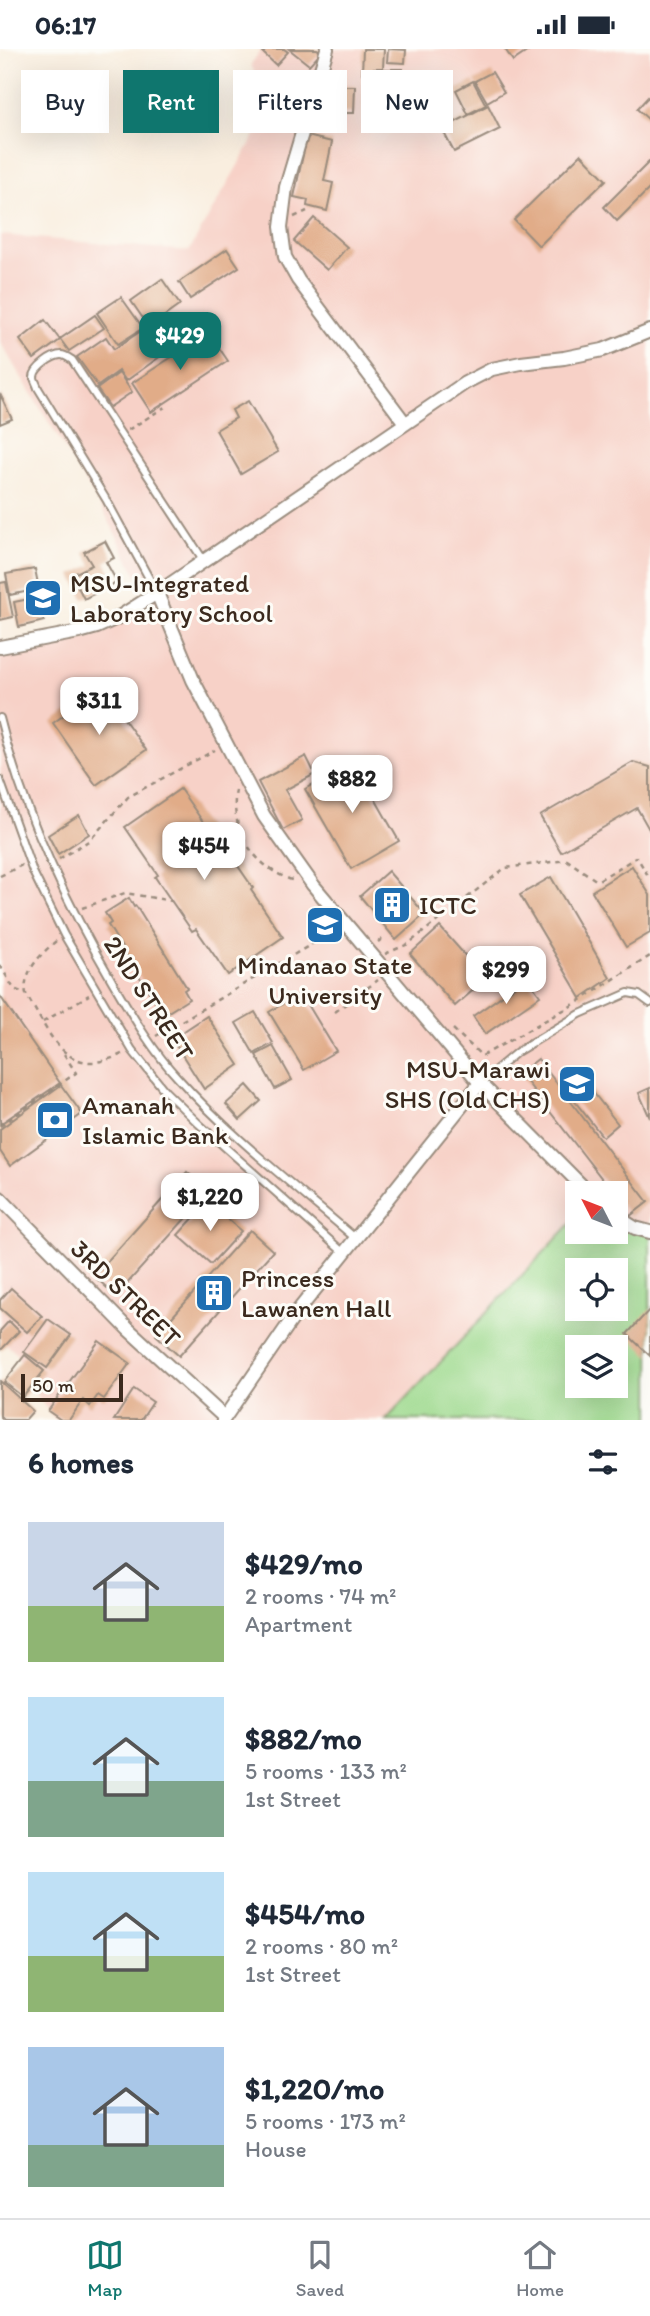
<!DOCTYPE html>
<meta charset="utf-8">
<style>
body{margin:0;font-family:Itim,sans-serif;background:#f2f2f3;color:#1f2937;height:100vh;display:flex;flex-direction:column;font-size:26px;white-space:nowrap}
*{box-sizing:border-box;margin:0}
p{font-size:23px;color:#747a83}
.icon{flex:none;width:38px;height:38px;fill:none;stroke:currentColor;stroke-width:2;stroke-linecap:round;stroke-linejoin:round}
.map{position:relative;height:1371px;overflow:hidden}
.sheet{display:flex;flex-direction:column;background:#fff;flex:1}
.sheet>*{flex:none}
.banner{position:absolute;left:21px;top:21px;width:609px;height:63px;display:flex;gap:14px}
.needle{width:46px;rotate:312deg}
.buttons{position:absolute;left:565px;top:1132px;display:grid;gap:14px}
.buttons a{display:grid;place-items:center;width:63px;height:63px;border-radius:0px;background:#fff;box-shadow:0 7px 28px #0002;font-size:35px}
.scale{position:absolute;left:21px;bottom:18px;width:102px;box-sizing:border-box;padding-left:7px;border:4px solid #3b2a1e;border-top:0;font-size:19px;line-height:24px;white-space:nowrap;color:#3b2a1e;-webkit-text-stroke:5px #fdfcf7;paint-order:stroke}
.price{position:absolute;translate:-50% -60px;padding:0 16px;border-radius:14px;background:#fff;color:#222;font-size:23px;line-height:46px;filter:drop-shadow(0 2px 4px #0008)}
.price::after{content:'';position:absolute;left:50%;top:42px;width:21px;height:16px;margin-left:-10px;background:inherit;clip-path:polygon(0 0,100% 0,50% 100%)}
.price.active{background:#0f766e;color:#fff}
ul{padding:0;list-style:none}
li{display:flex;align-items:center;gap:21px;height:175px;padding:0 28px}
li span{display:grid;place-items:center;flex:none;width:196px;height:140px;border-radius:0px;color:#555}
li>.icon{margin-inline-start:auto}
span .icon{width:84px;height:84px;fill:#fffc;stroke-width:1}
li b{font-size:30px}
h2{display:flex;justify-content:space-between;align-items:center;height:84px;padding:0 28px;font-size:30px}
.chip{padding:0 24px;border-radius:0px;background:#fff;box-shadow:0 7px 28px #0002;font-size:24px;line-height:63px}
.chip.active{background:#0f766e;color:#fff}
.status{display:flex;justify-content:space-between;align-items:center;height:49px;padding:0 35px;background:#fff;direction:ltr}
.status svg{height:19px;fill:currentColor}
.dock{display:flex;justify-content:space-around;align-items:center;height:98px;border-top:2px solid #e0e1e3;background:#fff;font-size:19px;color:#747a83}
.dock a{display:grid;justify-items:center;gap:4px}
.dock .active{color:#0f766e}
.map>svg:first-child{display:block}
.built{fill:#f7d1c7;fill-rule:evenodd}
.green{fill:#9dd98d;stroke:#6c8256;stroke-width:2;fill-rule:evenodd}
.building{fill:#e1ac88}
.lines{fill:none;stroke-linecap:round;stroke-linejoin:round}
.lane-casing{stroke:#9a8c7e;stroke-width:10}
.street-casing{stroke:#9a8c7e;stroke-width:16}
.path{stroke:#9a8c7e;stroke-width:2.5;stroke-dasharray:5 5;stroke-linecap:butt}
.lane{stroke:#fff;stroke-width:6}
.street{stroke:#fff;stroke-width:12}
.labels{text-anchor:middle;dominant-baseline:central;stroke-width:6;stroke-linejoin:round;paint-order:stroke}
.poi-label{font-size:26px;fill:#3b2a1e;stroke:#fdfcf7;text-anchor:start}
.street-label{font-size:26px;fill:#3b2a1e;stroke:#fdfcf7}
</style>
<div class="status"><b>06:17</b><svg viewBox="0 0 49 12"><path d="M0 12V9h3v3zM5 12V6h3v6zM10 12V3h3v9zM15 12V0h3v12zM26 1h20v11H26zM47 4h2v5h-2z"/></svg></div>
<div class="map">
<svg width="650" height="1371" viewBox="0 0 650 1371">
<rect width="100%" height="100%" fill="#fdfcf7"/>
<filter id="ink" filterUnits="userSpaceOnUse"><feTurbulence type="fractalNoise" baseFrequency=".0143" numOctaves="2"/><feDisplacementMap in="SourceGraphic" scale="14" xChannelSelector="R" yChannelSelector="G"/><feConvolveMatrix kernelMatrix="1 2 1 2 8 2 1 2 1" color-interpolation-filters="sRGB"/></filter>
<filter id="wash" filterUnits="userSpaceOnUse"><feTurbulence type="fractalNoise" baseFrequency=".00686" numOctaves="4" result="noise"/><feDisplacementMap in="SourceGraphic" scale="28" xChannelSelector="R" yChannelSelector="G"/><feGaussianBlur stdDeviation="1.57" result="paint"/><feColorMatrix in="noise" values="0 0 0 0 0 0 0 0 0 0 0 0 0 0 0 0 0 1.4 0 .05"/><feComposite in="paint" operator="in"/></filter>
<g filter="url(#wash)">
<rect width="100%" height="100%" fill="#f9eedf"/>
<path class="built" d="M262 0H650V1371H56L39 1350 15 1303 0 1289V608L52 598 97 586 152 557 108 470 0 293V186L189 202 269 62 251 15ZM578 1144H616V1183H578ZM578 1222H616V1260H578ZM578 1298H616V1337H578Z"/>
<path class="green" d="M577 1168 578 1183H616V1171L650 1178V1371H386ZM578 1222H616V1260H578ZM578 1298H616V1337H578Z"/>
<g id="blocks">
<g class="building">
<path d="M267 0H284L288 3 276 16 263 4Z"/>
<path d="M289 0H317L321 3 309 16Z"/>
<path d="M363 0H384L383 19H374V24H362Z"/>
<path d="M388 0 406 1 405 14 387 13Z"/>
<path d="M505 0H531L513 12Z"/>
<rect x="383" y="20" width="20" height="20"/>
<path d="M492 23 504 43 487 53 475 32Z"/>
<path d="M473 32 486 56 468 65 456 41Z"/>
<path d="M333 37H355L354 64H333Z"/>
<path d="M374 42H392V55L374 54Z"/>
<path d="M648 48 650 50V72L637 60Z"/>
<path d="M488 56 500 80 454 103 442 80Z"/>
<path d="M307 87 332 93 324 132 333 134 327 162 307 157 308 151 294 148Z"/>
<path d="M581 105 606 131 539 197 514 171Z"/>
<path d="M650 112V139L617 172 604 158Z"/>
<path d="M314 169 347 198 327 221 294 192Z"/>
<path d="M227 200 239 218 190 250 179 233Z"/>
<path d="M162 230 180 256 149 278 131 252Z"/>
<path d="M121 248 143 279 118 295 97 264Z"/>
<path d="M95 266 104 279 69 302 60 290Z"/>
<path d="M45 271 60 291 34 310 20 291Z"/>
<path d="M147 278 165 304 126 332 119 322 98 337 77 308 106 288 114 300Z"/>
<path d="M209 284 228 312 151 363 132 334Z"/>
<path d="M119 324 132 343 110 358 97 340Z"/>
<path d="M0 345 12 370 0 375Z"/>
<path d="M248 352 278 403 241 425 216 381 236 369 232 361Z"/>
<path d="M105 492 114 509 106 513 117 533 84 550 72 526 92 516 84 503Z"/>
<path d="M35 520 39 540 10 546 6 525Z"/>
<path d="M6 533 13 568 0 571V534Z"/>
<path d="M39 548 44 572 19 578 14 553Z"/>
<path d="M102 639 146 701 96 736 53 674Z"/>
<path d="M306 707 315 725 285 741 302 771 283 781 258 733Z"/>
<path d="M353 711 399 792 351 820 305 740Z"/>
<path d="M633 713 650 718V782L637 759 561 803 540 767Z"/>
<path d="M180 740 213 787 216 785 253 839 251 841 283 888 228 926 196 880 192 882 155 828 158 826 125 778Z"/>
<path d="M79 766 89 785 58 805 48 786Z"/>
<path d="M632 817 650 846V884L626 898 592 842Z"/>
<path d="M388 822 425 865 396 891 360 847Z"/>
<path d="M551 828 610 929 581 949 520 846Z"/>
<path d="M129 849 134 858 136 857 187 939 184 941 189 950 165 965 159 955 157 956 108 876 111 874 105 864Z"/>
<path d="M440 878 486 930 455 957 410 905Z"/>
<path d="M527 929 540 947 485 985 473 967Z"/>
<path d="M301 944 336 1002 304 1021 269 963Z"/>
<path d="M0 947 60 1034 0 1075Z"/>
<path d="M255 963 273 994 254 1005 236 974Z"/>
<path d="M207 967 239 1016 204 1040 172 990Z"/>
<path d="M273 997 292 1031 275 1040 256 1006Z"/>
<path d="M538 1010 648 1153 630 1167 616 1149V1144H613L520 1024Z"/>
<path d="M585 1033 618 1075 603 1088 569 1045Z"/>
<path d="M61 1036 82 1065 10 1117 0 1102V1080Z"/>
<path d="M247 1036 261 1052 240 1071 226 1055Z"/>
<path d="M650 1039V1069L639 1044Z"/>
<path d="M187 1123 209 1143 116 1247 94 1227Z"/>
<path d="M208 1153 241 1182 211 1215 178 1186Z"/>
<path d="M250 1181 273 1202 179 1307 156 1286Z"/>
<path d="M11 1239 42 1267 27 1283 0 1259V1251Z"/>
<path d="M650 1260V1307L627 1285Z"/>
<path d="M48 1270 71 1286 47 1319 24 1303Z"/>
<path d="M9 1272 19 1282 0 1302V1282Z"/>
<path d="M99 1292 130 1314 104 1350 98 1346 90 1357 83 1351 69 1371H61L48 1362Z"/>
<path d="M25 1306 44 1322 23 1348 4 1333Z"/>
<path d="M0 1332 33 1362 25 1371H4L0 1367Z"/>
<path d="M134 1340 153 1353 141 1371H114Z"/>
</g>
</g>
</g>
<g filter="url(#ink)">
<use href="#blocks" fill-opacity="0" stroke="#9a8c7e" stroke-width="2"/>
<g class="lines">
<defs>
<g id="lane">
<path d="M157 544 107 452 38 339C37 335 34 331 34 328 34 319 53 306 61 306 65 306 69 309 72 311L204 512"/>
<path d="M0 669C23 763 64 850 112 932 132 966 151 1000 178 1029 230 1087 296 1138 355 1189"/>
<path d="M0 731 33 823 64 886 132 1001 165 1042 199 1075 344 1204"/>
<path d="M480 1034 517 1003 580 965 628 944 639 946 650 954"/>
</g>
<g id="street">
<path d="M327 0 286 138 281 178 285 208 298 231 405 374"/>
<path d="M157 544 193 631 264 767 313 836 480 1034 589 1144"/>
<path d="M0 598 79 583 97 578 119 568 157 544 465 334 492 320 521 314 564 309 603 301 650 282"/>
<path d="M0 1149 128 1280 224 1368"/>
<path d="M616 1167 635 1179 650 1183"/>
<path d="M223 1371 297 1263 480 1034"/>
</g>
</defs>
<use href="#lane" class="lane-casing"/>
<use href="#street" class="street-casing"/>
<g class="path">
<path d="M294 168 307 162"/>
<path d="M128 381 165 358"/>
<path d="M236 741C229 780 255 819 292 831"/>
<path d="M59 810 90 791 128 748 215 701"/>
<path d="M0 827 22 816"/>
<path d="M82 859 125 844 172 852"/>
<path d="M56 892C41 905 22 923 26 945 51 986 65 1032 122 1005"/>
<path d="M378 893 386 887"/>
<path d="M385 905 408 895 505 819 567 811 597 832 637 808 650 830"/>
<path d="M0 916 14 940 26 945"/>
<path d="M335 963 378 931"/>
<path d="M43 973 89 946"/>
<path d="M453 980 482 1007 578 953 650 907"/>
<path d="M156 987 334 882"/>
<path d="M0 1077 76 1024 64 1005"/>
<path d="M227 1165 253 1136"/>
</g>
<use href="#lane" class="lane"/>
<use href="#street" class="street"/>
</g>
</g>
<defs>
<symbol id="school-square" viewBox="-11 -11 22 22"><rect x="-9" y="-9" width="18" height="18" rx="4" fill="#1f6fb2" stroke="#fdfcf7"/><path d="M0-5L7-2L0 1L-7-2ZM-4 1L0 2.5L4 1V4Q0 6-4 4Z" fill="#fff"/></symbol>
<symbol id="building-square" viewBox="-11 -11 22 22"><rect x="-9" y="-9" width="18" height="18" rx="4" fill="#1f6fb2" stroke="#fdfcf7"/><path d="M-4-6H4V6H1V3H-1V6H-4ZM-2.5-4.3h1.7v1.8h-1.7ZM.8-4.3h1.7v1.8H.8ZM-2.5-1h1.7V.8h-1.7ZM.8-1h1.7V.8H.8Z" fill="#fff"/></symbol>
<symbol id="university-square" viewBox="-11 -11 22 22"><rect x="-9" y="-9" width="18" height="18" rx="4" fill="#1f6fb2" stroke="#fdfcf7"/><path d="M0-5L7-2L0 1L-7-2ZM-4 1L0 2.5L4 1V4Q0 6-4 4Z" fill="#fff"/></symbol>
<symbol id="bank-square" viewBox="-11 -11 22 22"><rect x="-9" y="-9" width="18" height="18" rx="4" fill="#1f6fb2" stroke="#fdfcf7"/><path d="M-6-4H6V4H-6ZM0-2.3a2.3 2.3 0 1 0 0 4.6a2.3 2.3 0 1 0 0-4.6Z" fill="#fff"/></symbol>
</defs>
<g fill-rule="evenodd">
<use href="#school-square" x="21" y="527" width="44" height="44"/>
<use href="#building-square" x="370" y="834" width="44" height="44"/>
<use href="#university-square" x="303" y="854" width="44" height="44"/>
<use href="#school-square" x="555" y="1013" width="44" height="44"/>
<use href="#bank-square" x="33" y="1049" width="44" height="44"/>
<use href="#building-square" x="192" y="1222" width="44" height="44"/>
</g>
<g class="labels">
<g class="poi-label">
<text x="70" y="534">MSU-Integrated<tspan x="70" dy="30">Laboratory School</tspan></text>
<text x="419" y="856">ICTC</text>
<text x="325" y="916" text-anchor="middle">Mindanao State<tspan x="325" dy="30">University</tspan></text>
<text x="550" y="1020" text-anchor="end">MSU-Marawi<tspan x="550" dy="30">SHS (Old CHS)</tspan></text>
<text x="82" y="1056">Amanah<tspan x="82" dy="30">Islamic Bank</tspan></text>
<text x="241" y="1229">Princess<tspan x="241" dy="30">Lawanen Hall</tspan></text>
</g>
<g class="street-label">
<text transform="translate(149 949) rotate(57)">2ND STREET</text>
<text transform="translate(126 1244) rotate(44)">3RD STREET</text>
</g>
</g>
</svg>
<div class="buttons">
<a><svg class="needle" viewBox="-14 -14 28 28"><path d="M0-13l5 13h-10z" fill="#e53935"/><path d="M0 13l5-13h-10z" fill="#747a83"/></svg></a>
<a><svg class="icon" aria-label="locate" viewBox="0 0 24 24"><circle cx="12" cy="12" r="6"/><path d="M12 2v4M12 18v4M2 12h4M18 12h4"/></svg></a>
<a><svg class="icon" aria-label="layers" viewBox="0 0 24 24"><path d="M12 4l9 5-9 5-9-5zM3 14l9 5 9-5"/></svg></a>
</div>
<div class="scale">50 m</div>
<b class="price active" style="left:180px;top:323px">$429</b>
<b class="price" style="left:99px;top:688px">$311</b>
<b class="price" style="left:352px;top:766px">$882</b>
<b class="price" style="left:204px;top:833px">$454</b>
<b class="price" style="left:506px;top:957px">$299</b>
<b class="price" style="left:210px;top:1184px">$1,220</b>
<div class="banner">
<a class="chip">Buy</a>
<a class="chip active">Rent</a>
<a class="chip">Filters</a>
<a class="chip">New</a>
</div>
</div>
<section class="sheet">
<h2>6 homes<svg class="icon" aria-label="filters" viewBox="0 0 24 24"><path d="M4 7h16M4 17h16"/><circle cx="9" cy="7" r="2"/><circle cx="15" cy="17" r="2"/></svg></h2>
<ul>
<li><span style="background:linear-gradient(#c9d6e8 60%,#8fb573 0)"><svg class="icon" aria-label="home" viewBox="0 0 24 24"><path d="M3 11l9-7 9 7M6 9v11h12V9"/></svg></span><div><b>$429/mo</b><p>2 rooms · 74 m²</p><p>Apartment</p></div></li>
<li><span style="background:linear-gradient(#bfe0f5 60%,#7fa58c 0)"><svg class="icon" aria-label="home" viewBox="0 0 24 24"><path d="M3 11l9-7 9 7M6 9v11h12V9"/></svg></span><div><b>$882/mo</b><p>5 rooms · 133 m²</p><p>1st Street</p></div></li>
<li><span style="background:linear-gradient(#bfe0f5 60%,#8fb573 0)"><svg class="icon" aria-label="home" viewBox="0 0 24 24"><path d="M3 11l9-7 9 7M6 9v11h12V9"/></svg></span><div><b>$454/mo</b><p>2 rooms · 80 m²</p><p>1st Street</p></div></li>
<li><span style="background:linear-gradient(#a9c7e8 70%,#7fa58c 0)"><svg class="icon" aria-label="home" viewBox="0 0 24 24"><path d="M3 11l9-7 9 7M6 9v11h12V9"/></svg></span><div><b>$1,220/mo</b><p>5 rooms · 173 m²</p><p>House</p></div></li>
</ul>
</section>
<nav class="dock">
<a class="active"><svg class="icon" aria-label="map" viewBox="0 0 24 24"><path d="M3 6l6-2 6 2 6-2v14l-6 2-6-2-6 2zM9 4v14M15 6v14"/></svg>Map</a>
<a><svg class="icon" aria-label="saved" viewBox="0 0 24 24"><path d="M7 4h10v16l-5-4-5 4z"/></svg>Saved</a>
<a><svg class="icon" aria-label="home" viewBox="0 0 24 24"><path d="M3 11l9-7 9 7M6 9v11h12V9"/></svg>Home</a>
</nav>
